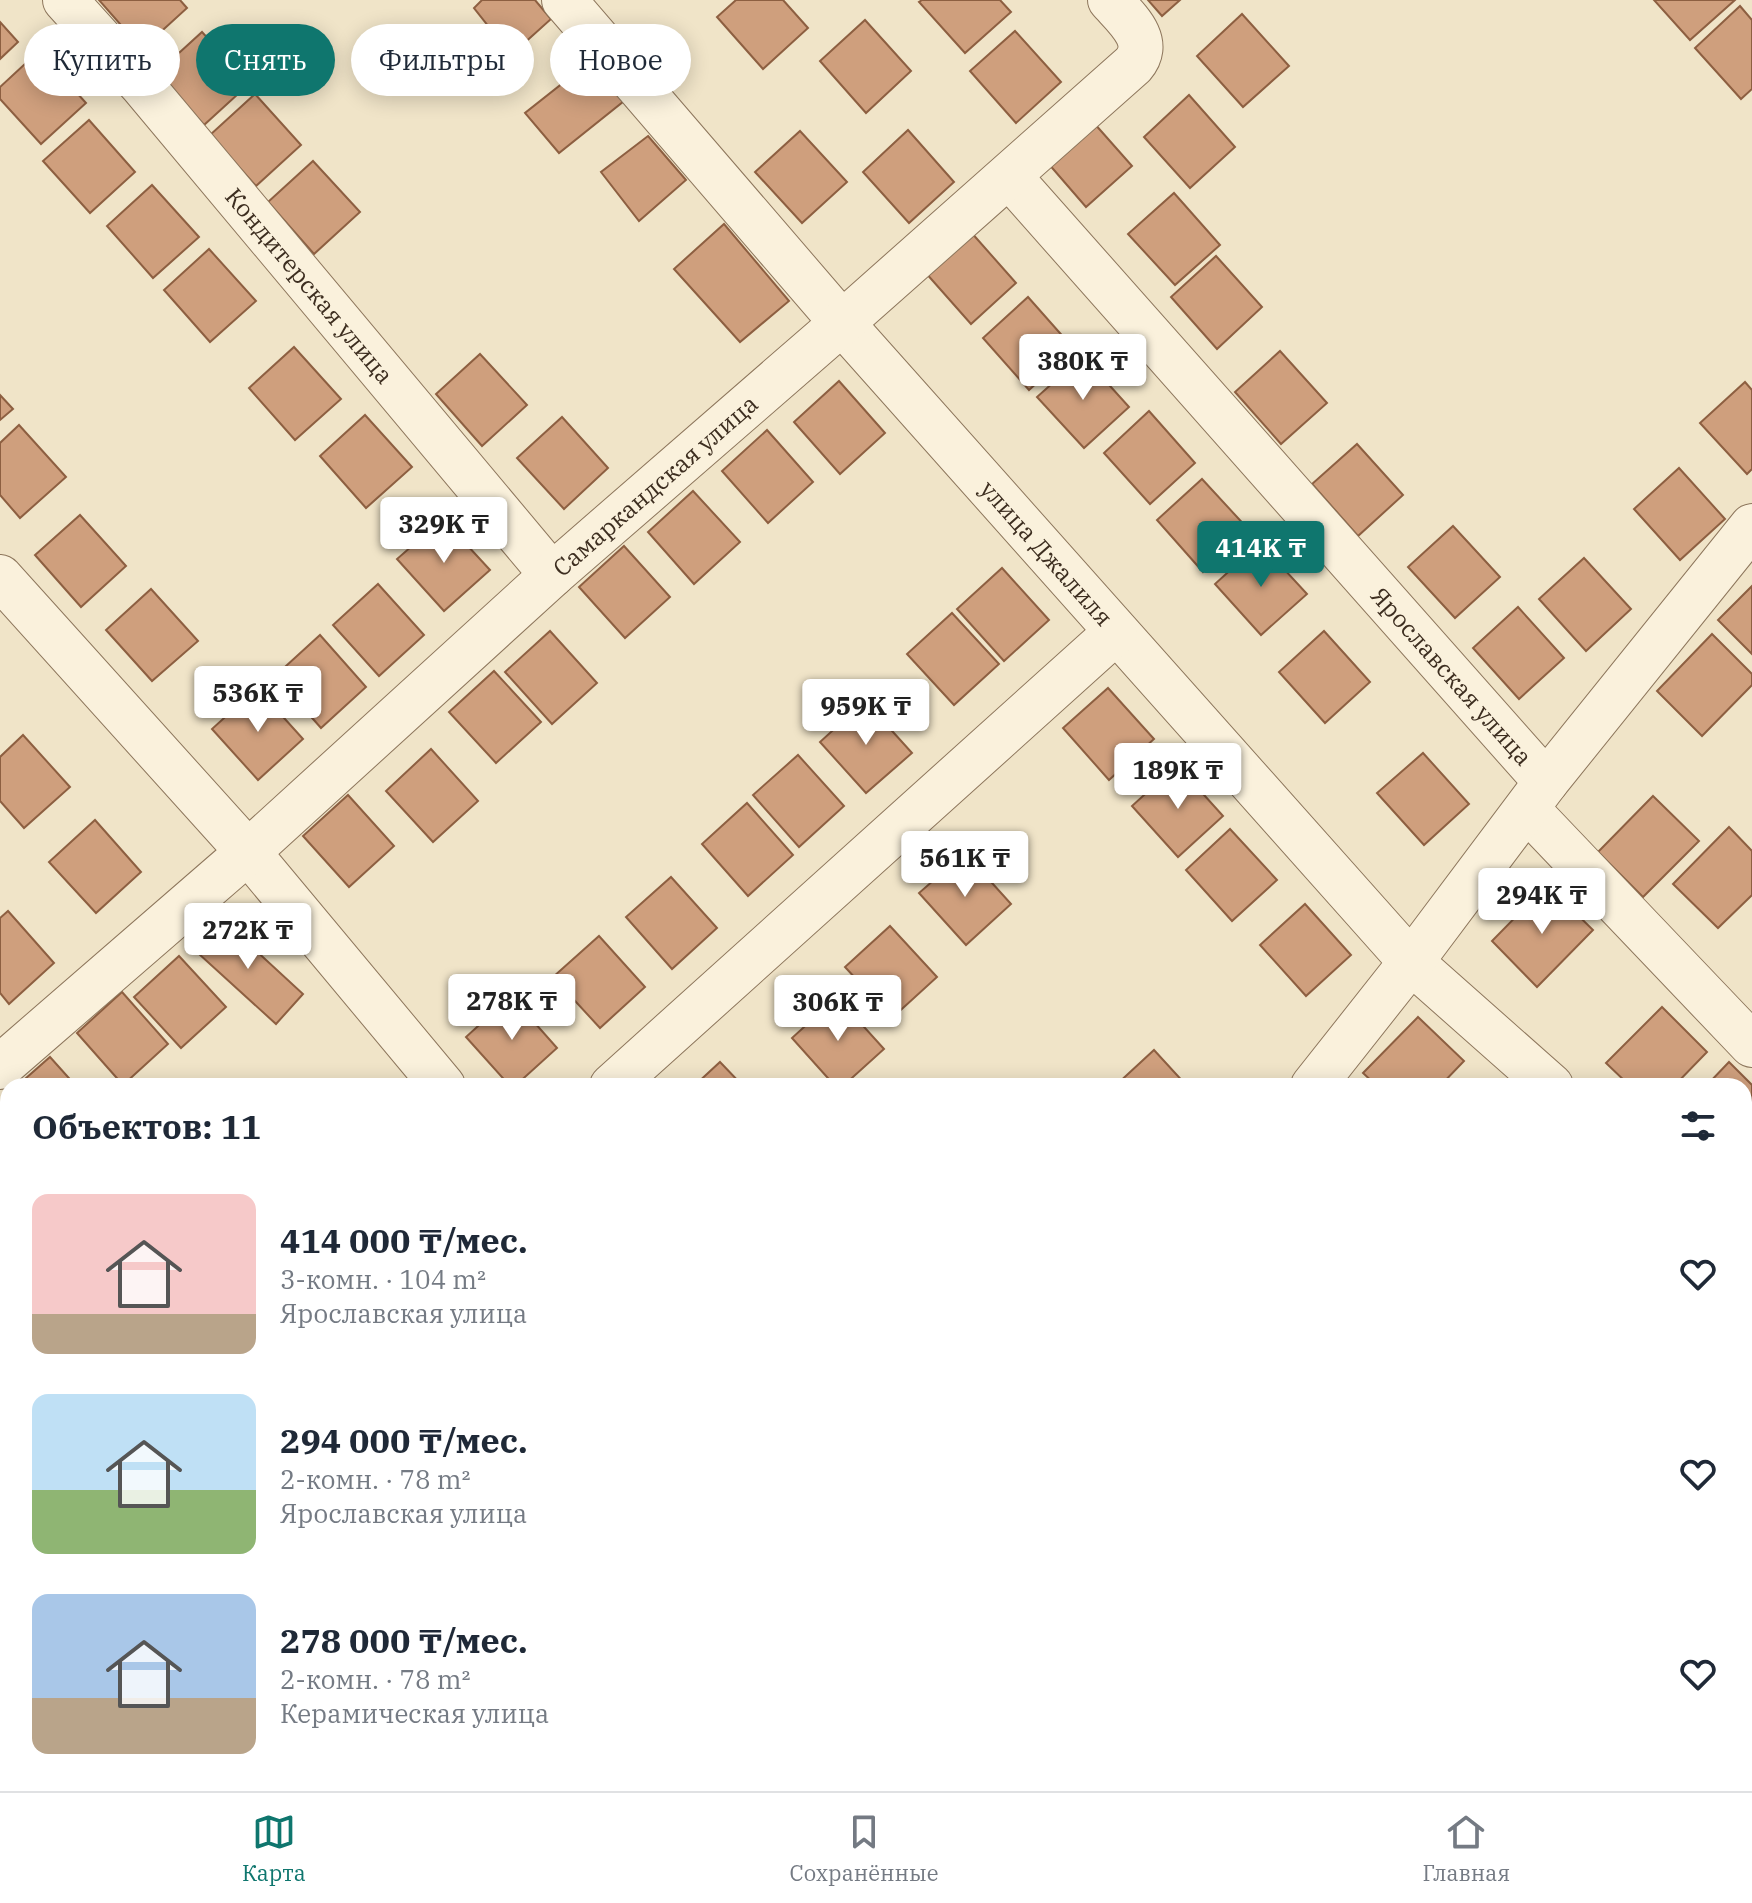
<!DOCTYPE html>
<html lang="ru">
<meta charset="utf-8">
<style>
body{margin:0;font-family:"IBM Plex Serif",serif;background:#f2f2f3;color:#1f2937;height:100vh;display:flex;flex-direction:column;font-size:30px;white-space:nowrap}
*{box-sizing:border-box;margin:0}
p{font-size:26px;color:#747a83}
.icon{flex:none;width:44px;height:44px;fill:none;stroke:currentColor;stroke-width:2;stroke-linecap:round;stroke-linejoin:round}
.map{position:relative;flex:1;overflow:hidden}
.panel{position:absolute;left:0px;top:1078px;width:1752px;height:714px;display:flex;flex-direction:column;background:#fff;border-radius:24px 24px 0 0;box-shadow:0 4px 20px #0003}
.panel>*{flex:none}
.guide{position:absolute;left:24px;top:24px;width:800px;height:72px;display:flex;gap:16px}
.price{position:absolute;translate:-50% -68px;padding:0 18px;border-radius:8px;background:#fff;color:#222;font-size:26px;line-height:52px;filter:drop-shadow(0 2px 4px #0008)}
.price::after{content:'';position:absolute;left:50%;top:48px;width:24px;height:18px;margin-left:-12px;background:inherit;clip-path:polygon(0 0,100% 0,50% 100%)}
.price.active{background:#0f766e;color:#fff}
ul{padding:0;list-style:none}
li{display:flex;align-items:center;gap:24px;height:200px;padding:0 32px}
li span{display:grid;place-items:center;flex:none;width:224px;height:160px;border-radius:16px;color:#555}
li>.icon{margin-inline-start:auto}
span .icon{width:96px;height:96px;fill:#fffc;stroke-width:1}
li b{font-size:34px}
h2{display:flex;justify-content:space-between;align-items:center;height:96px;padding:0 32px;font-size:34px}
.pill{padding:0 28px;border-radius:36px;background:#fff;box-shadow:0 4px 20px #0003;font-size:28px;line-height:72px}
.pill.active{background:#0f766e;color:#fff}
.menu{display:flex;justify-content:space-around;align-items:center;height:112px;border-top:2px solid #e0e1e3;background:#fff;font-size:22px;color:#747a83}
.menu a{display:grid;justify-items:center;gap:4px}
.menu .active{color:#0f766e}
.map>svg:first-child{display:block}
.building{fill:#cf9f7d;stroke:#8d5f41;stroke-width:2}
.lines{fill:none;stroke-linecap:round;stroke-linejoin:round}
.minor-casing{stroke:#8d765c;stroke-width:46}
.minor{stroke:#faf1dc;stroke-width:44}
.labels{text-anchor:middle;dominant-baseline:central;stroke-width:6;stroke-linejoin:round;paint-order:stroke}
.street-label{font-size:24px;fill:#3d2e20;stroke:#f7eed8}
</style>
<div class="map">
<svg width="1752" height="1791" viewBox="0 0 1752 1791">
<rect width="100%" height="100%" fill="#f0e4c8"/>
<g class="building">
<path d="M99 0H180L187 8 142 49Z"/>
<path d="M482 0H535L551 19 511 55 474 8Z"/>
<path d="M736 0H783L808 28 763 69 717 17Z"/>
<path d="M922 0H1000L1011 12 965 53 919 2Z"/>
<path d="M1148 0H1180L1162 16Z"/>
<path d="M1654 0H1735L1690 40Z"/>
<path d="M1740 6 1752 20V89L1741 99 1695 48Z"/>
<path d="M1242 14 1289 66 1243 107 1197 56Z"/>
<path d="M865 20 911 71 866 113 820 61Z"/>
<path d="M0 22 18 42 0 59Z"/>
<path d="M1015 31 1061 82 1016 123 970 71Z"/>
<path d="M202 32 249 84 204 125 157 73Z"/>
<path d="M39 51 86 103 41 144 0 99V87Z"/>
<path d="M592 60 624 101 559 153 525 113Z"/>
<path d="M255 94 301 145 256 186 210 135Z"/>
<path d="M1189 95 1235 147 1190 188 1144 137Z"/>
<path d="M1086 114 1132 166 1086 207 1041 155Z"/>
<path d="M89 120 135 172 90 213 43 161Z"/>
<path d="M908 130 954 182 909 223 863 172Z"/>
<path d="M800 131 847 182 802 223 755 172Z"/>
<path d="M648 136 686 180 639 221 601 172Z"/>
<path d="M313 161 360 212 314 254 268 202Z"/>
<path d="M152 185 199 237 153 278 107 226Z"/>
<path d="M1174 193 1220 245 1175 285 1128 234Z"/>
<path d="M724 224 789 301 740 342 674 269Z"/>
<path d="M970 231 1016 283 971 324 925 272Z"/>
<path d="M209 249 256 301 210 342 164 290Z"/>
<path d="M1216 256 1262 307 1217 349 1171 297Z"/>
<path d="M1028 297 1074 349 1029 390 983 338Z"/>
<path d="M294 347 341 399 295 440 249 388Z"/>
<path d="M1280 351 1327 403 1281 444 1235 392Z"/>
<path d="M480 354 527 405 482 446 436 394Z"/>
<path d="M1083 356 1129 407 1084 448 1037 397Z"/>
<path d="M839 381 885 433 840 474 794 422Z"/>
<path d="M1745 382 1752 390V469L1747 474 1700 423Z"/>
<path d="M0 395 13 409 0 420Z"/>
<path d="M1149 411 1195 463 1150 504 1104 453Z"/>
<path d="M365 415 412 467 366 508 320 456Z"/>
<path d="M562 417 608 468 564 509 517 458Z"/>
<path d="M19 425 66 477 20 518 0 495V443Z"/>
<path d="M767 430 813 482 768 523 722 471Z"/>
<path d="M1357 444 1403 495 1358 536 1312 484Z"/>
<path d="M1679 468 1725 519 1680 560 1634 509Z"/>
<path d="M1202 479 1249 530 1203 572 1157 520Z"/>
<path d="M693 491 740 542 694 584 648 532Z"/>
<path d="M80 515 126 566 81 607 35 555Z"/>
<path d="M443 519 490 570 444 611 397 559Z"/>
<path d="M1453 526 1500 577 1455 618 1408 567Z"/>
<path d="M1260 543 1307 594 1261 635 1215 584Z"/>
<path d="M624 546 670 597 625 638 579 587Z"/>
<path d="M1584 558 1631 609 1586 651 1539 599Z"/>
<path d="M1002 568 1049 620 1004 661 957 609Z"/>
<path d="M378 584 424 635 379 676 333 625Z"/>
<path d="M1752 586V654L1718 620Z"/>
<path d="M151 589 198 641 152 681 106 630Z"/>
<path d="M1518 607 1564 658 1519 699 1473 648Z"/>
<path d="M952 613 999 664 954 705 907 654Z"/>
<path d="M550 631 597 683 552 724 505 672Z"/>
<path d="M1324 631 1370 682 1325 723 1279 672Z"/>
<path d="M1712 634 1752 674V685L1702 736 1657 691Z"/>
<path d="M320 635 366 687 321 728 275 676Z"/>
<path d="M494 671 541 722 496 763 449 712Z"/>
<path d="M257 688 303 739 258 780 212 729Z"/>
<path d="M1108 688 1154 739 1109 780 1063 728Z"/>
<path d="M865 701 912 753 866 793 820 742Z"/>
<path d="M23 735 70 787 24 828 0 801V757Z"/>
<path d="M431 749 478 801 433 842 386 791Z"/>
<path d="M1423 753 1469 804 1424 845 1377 793Z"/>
<path d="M798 755 844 806 799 847 753 795Z"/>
<path d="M1177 765 1223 816 1178 857 1132 806Z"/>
<path d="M348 795 394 846 349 887 303 836Z"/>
<path d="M1653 796 1699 841 1643 897 1598 852Z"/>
<path d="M747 803 793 855 748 896 702 844Z"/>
<path d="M95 820 141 872 96 913 49 862Z"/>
<path d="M1729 827 1752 851V895L1718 928 1673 884Z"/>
<path d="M1230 829 1277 880 1232 921 1186 870Z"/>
<path d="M965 853 1011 904 966 945 919 893Z"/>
<path d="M671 877 717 928 672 969 626 917Z"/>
<path d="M1547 885 1593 930 1537 987 1492 941Z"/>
<path d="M1305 904 1351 955 1306 996 1260 945Z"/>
<path d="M8 911 54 963 9 1004 0 993V918Z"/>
<path d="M226 923 303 994 276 1024 188 944Z"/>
<path d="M890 926 937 977 892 1018 845 967Z"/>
<path d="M599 936 645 987 600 1028 553 977Z"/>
<path d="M179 956 226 1007 181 1048 134 997Z"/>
<path d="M122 992 168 1044 123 1085 77 1033Z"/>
<path d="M511 996 557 1048 515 1086H510L466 1037Z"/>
<path d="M837 997 884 1049 843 1086H835L792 1038Z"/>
<path d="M1662 1007 1707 1052 1674 1086H1630L1606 1063Z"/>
<path d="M1418 1017 1464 1061 1440 1086H1377L1363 1073Z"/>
<path d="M1154 1050 1187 1086H1115Z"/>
<path d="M50 1057 76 1086H17Z"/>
<path d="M720 1062 743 1086H694Z"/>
<path d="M1729 1062 1752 1085V1130L1744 1138V1086H1706Z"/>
<path d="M0 1151 8 1160V1188L0 1195Z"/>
<path d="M1752 1163V1206L1744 1198V1171Z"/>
<path d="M3 1271 8 1276V1360L5 1363 0 1358V1273Z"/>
<path d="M1744 1334 1752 1342V1369L1744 1377Z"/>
<path d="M1752 1381V1442L1744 1434V1389Z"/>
<path d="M0 1513 8 1522V1572L0 1579Z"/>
<path d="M1744 1671 1752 1679V1735L1744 1743Z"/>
<path d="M0 1695 8 1704V1767L0 1774Z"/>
<path d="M1752 1760V1791H1746L1739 1784H1744V1769Z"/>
<path d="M147 1784H203L209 1791H139Z"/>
<path d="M442 1784H525L529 1788 526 1791H449Z"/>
<path d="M850 1784H902L895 1791H857Z"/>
<path d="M1068 1784H1158L1151 1791H1075Z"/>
<path d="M1554 1784H1609L1616 1791H1548Z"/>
</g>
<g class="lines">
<defs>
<g id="minor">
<path id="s1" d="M65 0 141 84 552 575"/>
<path id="s2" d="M564 0 842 323 1411 962 1551 1086"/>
<path id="s3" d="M1009 176 1546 782"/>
<path d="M0 577 248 852 443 1086"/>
<path d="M1527 809 1752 1045"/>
<path id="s4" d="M0 1067 248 852 552 575 842 323 1133 65C1154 41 1126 18 1110 0"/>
<path d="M612 1086 1115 633"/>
<path d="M1313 1086 1411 962 1546 782 1752 526"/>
<path d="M1744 1257 1752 1264"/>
<path d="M0 1475 8 1484"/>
<path d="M0 1620 8 1612"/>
<path d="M262 1784 267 1791"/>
<path d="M1011 1784 1016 1791"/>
<path d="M1689 1784 1696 1791"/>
<path d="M363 1791 372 1784"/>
</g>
</defs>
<use href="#minor" class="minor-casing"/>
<use href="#minor" class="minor"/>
</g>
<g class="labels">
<g class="street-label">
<text stroke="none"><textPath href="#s1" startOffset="376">Кондитерская улица</textPath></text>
<text stroke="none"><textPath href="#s4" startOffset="876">Самаркандская улица</textPath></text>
<text stroke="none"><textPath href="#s2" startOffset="734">улица Джалиля</textPath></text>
<text stroke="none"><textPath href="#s3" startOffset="668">Ярославская улица</textPath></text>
</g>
</g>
</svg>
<b class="price" style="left:1083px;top:402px">380K ₸</b>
<b class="price" style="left:444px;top:565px">329K ₸</b>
<b class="price active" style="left:1261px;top:589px">414K ₸</b>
<b class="price" style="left:258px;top:734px">536K ₸</b>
<b class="price" style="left:866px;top:747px">959K ₸</b>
<b class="price" style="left:1178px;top:811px">189K ₸</b>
<b class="price" style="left:965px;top:899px">561K ₸</b>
<b class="price" style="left:1542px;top:936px">294K ₸</b>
<b class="price" style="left:248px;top:971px">272K ₸</b>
<b class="price" style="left:512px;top:1042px">278K ₸</b>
<b class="price" style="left:838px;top:1043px">306K ₸</b>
<div class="guide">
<a class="pill">Купить</a>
<a class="pill active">Снять</a>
<a class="pill">Фильтры</a>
<a class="pill">Новое</a>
</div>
<section class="panel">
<h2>Объектов: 11<svg class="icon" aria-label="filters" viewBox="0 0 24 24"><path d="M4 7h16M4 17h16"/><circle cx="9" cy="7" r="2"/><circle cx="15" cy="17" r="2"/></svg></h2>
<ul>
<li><span style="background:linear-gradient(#f6c9c9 75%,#b9a48a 0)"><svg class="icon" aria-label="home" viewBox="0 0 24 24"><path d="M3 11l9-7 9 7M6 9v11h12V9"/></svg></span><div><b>414 000 ₸/мес.</b><p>3-комн. · 104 m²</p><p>Ярославская улица</p></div><svg class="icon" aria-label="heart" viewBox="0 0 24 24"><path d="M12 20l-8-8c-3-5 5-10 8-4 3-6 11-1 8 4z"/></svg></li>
<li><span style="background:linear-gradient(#bfe0f5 60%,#8fb573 0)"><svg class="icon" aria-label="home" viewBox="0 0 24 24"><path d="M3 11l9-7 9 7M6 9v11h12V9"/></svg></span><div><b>294 000 ₸/мес.</b><p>2-комн. · 78 m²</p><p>Ярославская улица</p></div><svg class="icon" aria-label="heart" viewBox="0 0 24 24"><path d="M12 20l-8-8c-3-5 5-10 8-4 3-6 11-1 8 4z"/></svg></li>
<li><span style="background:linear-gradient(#a9c7e8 65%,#b9a48a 0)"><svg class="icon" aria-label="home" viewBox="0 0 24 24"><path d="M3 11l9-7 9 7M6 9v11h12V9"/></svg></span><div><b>278 000 ₸/мес.</b><p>2-комн. · 78 m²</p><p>Керамическая улица</p></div><svg class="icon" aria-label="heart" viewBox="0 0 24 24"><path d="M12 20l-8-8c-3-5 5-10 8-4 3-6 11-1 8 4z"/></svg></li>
</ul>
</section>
</div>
<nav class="menu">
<a class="active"><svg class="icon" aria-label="map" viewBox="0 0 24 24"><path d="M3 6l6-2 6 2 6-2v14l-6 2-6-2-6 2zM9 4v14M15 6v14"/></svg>Карта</a>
<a><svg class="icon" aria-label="saved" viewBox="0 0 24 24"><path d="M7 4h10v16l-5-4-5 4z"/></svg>Сохранённые</a>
<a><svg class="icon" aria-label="home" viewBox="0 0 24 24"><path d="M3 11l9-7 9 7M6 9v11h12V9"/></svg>Главная</a>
</nav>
